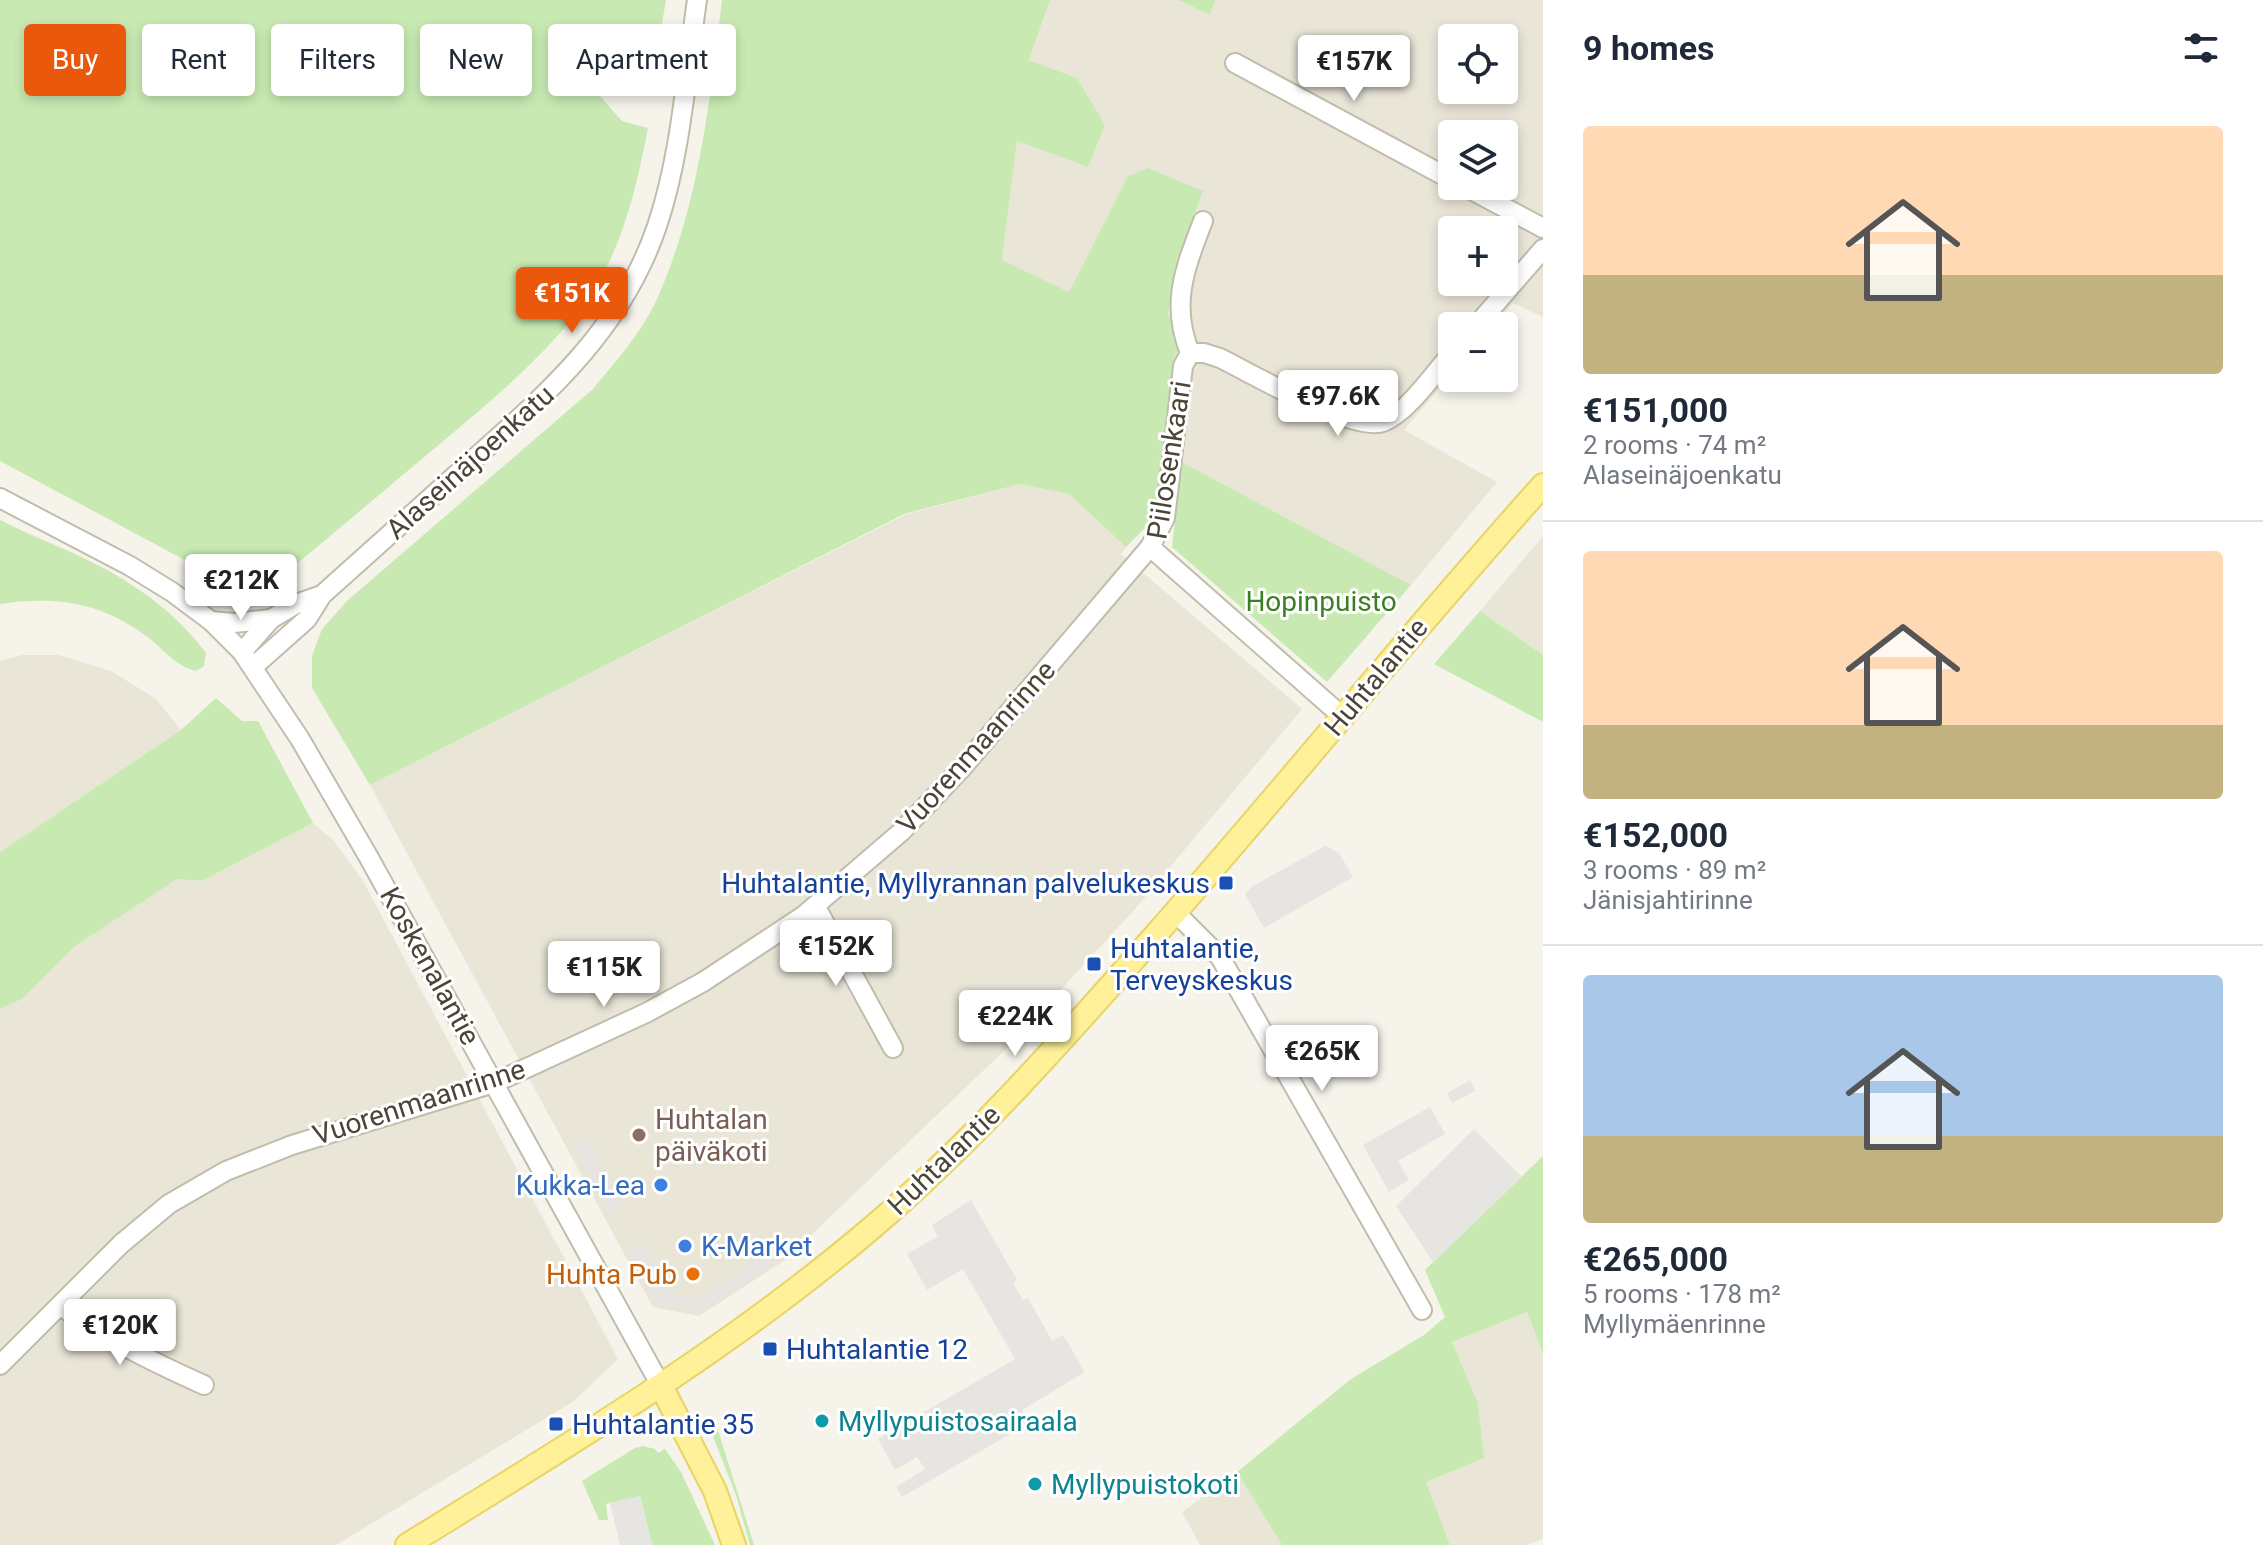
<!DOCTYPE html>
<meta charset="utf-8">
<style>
body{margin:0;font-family:Roboto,sans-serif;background:#f6f6f7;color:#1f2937;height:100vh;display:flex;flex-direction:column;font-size:30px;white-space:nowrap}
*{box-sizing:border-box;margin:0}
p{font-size:26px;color:#747a83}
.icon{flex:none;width:44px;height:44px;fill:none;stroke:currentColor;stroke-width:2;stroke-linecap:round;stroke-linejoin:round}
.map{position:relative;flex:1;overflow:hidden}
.panel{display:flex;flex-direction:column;background:#fff;width:720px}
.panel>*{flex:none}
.hud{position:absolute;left:24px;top:24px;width:760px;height:72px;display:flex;gap:16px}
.fabs{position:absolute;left:1438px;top:24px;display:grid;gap:16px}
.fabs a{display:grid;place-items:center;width:80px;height:80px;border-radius:8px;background:#fff;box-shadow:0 4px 12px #0003;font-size:40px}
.price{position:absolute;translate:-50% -68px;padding:0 18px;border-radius:8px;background:#fff;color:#222;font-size:26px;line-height:52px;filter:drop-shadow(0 2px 4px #0008)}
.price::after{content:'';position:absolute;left:50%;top:48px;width:24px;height:18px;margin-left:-12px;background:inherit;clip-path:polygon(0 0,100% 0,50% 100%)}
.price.current{background:#ea580c;color:#fff}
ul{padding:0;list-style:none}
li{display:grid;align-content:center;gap:16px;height:424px;padding:0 40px}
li+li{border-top:2px solid #e0e1e3}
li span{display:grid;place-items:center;height:248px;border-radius:8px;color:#555}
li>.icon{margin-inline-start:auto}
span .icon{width:144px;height:144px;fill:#fffc;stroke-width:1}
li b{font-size:34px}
h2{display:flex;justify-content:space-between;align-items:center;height:96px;padding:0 40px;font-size:34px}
.chip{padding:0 28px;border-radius:8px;background:#fff;box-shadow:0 4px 12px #0003;font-size:28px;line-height:72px}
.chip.current{background:#ea580c;color:#fff}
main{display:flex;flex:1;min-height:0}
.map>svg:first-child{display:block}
.residential{fill:#e9e6d8;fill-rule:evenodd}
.green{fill:#c8eab2}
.parking{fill:#e7e5e1}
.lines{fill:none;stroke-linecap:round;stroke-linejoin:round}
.minor-casing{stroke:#c1bdac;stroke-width:22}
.major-casing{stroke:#e8d465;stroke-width:26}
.minor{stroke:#fff;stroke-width:18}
.major{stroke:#fff199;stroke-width:22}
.transit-dot{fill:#1a4fb4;stroke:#fff;stroke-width:3}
.education-dot{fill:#8d6e63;stroke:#fff;stroke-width:3}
.shop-dot{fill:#3f7fe0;stroke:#fff;stroke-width:3}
.food-dot{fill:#e8710a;stroke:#fff;stroke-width:3}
.culture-dot{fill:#0f9aa8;stroke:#fff;stroke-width:3}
.labels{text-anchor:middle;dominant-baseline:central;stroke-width:6;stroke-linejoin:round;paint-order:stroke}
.street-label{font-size:28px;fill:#4a4537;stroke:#fff}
.park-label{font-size:28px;fill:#3c7e28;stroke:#fff}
.transit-label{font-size:28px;fill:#164399;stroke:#fff;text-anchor:start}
.education-label{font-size:28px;fill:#785e54;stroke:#fff;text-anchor:start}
.shop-label{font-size:28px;fill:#366cbe;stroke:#fff;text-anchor:end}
.food-label{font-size:28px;fill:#c56008;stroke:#fff;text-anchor:end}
.culture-label{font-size:28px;fill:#0d838f;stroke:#fff;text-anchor:start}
</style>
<main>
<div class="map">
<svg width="1543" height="1545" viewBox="0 0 1543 1545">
<rect width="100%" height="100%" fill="#f5f3ea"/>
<g class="residential">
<path d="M1050 0H1178L1210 15 1215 0H1543V317L1513 303 1493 326H1452V374L1404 430 1497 482 1411 585 1182 462 1163 457 1175 354 1189 330 1168 316 1176 263 1202 191 1128 176 1069 292 1002 261 1017 141 1088 166 1077 78 1029 60ZM1452 38H1504V90H1452ZM1452 134H1504V186H1452ZM1452 230H1504V282H1452Z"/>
<path d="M1020 484 1069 494 1126 547 1121 554 1302 709 1136 908 1008 1047 785 1260 699 1316 653 1307 370 785 904 515Z"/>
<path d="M1543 536V655L1480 611Z"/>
<path d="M21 655H59L111 671 156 699 181 730 0 852V661Z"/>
<path d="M313 823 333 840 363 881 618 1359 574 1401 336 1545H0V1009L22 999 74 947 177 879 202 881Z"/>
<path d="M1527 1312 1543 1354V1539L1527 1545H1450L1426 1482 1484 1458 1478 1403 1451 1341Z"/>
<path d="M1237 1472 1282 1545H1200L1182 1512Z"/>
</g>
<g class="green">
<path d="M0 0H666L657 53H620L602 62 599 95 622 121 648 128C637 183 625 241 594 289 552 352 492 400 435 448 380 494 326 540 271 585L244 589 219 582 181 558 0 461Z"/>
<path d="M722 0H1050L1029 60 1077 78 1105 125 1088 167 1017 141 1002 260 1069 292 1128 176 1148 168 1203 191 1176 263 1168 316 1190 329 1175 355 1163 457 1152 521 1126 547 1069 494 1020 484 904 514 370 785 312 688V656L322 629 348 600 593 389C616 361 642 332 657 299 699 205 710 101 722 0Z"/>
<path d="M1178 0H1215L1210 15Z"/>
<path d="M1182 462 1411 585 1327 682 1172 547Z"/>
<path d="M0 520C35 538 73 551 107 570 144 590 181 619 206 653L204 666 196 671C176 667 163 648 146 636 100 602 56 596 0 604Z"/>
<path d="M1480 611 1543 655V722L1434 664Z"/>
<path d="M216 698 242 721H258L313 823 202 881 177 879 74 947 22 999 0 1009V852L181 730Z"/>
<path d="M1543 1156V1354L1527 1312 1452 1342 1478 1403 1484 1458 1426 1482 1450 1545H1282L1237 1472 1351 1379 1424 1335 1445 1317 1425 1270Z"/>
<path d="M714 1419 717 1427 754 1545H750L736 1495 708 1424Z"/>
<path d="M643 1446 655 1449 658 1453 665 1449 681 1472 715 1545H652L640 1496 606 1504 608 1520H599L582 1481 635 1448Z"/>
</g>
<g class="parking">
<path d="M1325 846 1339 853 1353 877 1264 928 1245 894 1251 887Z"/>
<path d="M1470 1080 1475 1091 1452 1103 1447 1093Z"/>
<path d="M1430 1107 1445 1134 1398 1161 1409 1180 1389 1192 1363 1145Z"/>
<path d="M1474 1129 1522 1177 1433 1262 1396 1206Z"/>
<path d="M589 1140 624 1207 609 1215 574 1148Z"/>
<path d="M971 1200 1017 1280 1013 1283 1023 1300 1028 1298 1052 1341 1063 1335 1085 1372 1022 1410 1029 1423 902 1497 896 1487 925 1469 917 1457 895 1470 878 1439 1015 1359 963 1269 927 1290 907 1254 938 1236 932 1225Z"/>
<path d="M642 1241 671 1293 700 1299 769 1253 775 1263 700 1312 656 1304 626 1250Z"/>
<path d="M640 1496 652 1545H620L610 1503Z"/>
</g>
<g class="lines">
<defs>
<g id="minor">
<path d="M1235 63 1452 180"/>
<path d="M1464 186 1543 228"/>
<path d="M1203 221C1185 268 1170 304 1190 353L1183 366 1165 518 1150 547 1343 717"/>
<path d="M1476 326 1543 249"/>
<path d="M1190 353H1204L1220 358C1250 373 1354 433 1383 422 1408 412 1434 373 1452 353"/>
<path d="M0 498 130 566 172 592 211 621 242 652 300 739 368 856 661 1386"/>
<path d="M211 621 234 623 271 619 296 604 322 595"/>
<path d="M242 652 271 619"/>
<path d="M253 667 307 619 322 595C371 551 419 508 467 465 546 395 622 330 657 226 681 155 686 75 697 0"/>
<path d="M816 907 893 1048"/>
<path d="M1175 912 1220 957 1422 1310"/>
<path d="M61 1306C105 1339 155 1363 204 1385"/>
<path d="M0 1365 121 1244 169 1204 226 1171 292 1145 494 1083 646 1013 703 982 803 916 901 832 961 769 1150 547"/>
</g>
<g id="major">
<path d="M661 1386 715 1491 734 1545"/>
<path d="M407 1545C567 1446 730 1349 874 1226 978 1137 1068 1034 1158 932 1288 784 1412 631 1543 485"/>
</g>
</defs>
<use href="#minor" class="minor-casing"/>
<use href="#major" class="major-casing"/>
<use href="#minor" class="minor"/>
<use href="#major" class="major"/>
</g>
<g class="transit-dot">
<rect x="1218" y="875" width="16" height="16" rx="4"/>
<rect x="1086" y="956" width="16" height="16" rx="4"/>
<rect x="762" y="1341" width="16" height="16" rx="4"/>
<rect x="548" y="1416" width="16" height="16" rx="4"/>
</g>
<circle class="education-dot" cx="639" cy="1135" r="8"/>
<g class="shop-dot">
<circle cx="661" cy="1185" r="8"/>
<circle cx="685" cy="1246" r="8"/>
</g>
<circle class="food-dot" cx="693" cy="1274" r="8"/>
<g class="culture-dot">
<circle cx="822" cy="1421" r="8"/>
<circle cx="1035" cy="1484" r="8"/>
</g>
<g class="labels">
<g class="street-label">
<text transform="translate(1169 460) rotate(-81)">Piilosenkaari</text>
<text transform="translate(470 462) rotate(-42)">Alaseinäjoenkatu</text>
<text transform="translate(1376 677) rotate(-50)">Huhtalantie</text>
<text transform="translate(976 747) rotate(-48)">Vuorenmaanrinne</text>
<text transform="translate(430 966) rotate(61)">Koskenalantie</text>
<text transform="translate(419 1102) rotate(-18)">Vuorenmaanrinne</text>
<text transform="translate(944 1160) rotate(-44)">Huhtalantie</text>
</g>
<g class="park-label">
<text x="1321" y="601">Hopinpuisto</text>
</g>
<g class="transit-label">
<text x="1210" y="883" text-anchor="end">Huhtalantie, Myllyrannan palvelukeskus</text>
<text x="1110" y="948">Huhtalantie,<tspan x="1110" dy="32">Terveyskeskus</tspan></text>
<text x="786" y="1349">Huhtalantie 12</text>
<text x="572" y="1424">Huhtalantie 35</text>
</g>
<g class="education-label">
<text x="655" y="1119">Huhtalan<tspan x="655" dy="32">päiväkoti</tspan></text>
</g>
<g class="shop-label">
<text x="645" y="1185">Kukka-Lea</text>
<text x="701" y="1246" text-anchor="start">K-Market</text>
</g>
<g class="food-label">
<text x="677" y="1274">Huhta Pub</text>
</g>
<g class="culture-label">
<text x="838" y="1421">Myllypuistosairaala</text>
<text x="1051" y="1484">Myllypuistokoti</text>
</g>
</g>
</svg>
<div class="fabs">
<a><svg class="icon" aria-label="locate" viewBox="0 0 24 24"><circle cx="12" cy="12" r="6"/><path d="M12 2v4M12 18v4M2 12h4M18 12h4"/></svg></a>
<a><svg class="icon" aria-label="layers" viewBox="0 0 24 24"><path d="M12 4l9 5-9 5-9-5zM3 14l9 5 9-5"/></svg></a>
<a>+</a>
<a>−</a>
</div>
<b class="price" style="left:1354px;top:103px">€157K</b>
<b class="price current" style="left:572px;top:335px">€151K</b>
<b class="price" style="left:1338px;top:438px">€97.6K</b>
<b class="price" style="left:241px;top:622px">€212K</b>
<b class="price" style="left:836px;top:988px">€152K</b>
<b class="price" style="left:604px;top:1009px">€115K</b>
<b class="price" style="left:1015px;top:1058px">€224K</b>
<b class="price" style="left:1322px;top:1093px">€265K</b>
<b class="price" style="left:120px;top:1367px">€120K</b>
<div class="hud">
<a class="chip current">Buy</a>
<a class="chip">Rent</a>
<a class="chip">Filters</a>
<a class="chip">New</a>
<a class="chip">Apartment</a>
</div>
</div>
<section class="panel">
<h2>9 homes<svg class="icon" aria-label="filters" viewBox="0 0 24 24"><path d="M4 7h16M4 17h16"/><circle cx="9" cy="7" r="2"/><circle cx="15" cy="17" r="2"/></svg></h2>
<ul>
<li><span style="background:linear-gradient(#ffd9b3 60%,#c2b280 0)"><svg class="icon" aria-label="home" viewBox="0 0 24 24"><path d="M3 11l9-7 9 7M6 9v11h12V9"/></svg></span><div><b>€151,000</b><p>2 rooms · 74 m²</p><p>Alaseinäjoenkatu</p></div></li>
<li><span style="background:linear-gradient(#ffd9b3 70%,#c2b280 0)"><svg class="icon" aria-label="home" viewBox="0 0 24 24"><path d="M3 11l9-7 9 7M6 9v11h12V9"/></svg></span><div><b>€152,000</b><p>3 rooms · 89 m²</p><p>Jänisjahtirinne</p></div></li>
<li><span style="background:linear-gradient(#a9c7e8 65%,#c2b280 0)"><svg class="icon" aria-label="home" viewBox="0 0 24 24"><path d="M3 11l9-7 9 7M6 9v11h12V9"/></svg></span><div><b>€265,000</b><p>5 rooms · 178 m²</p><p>Myllymäenrinne</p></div></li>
</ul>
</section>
</main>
